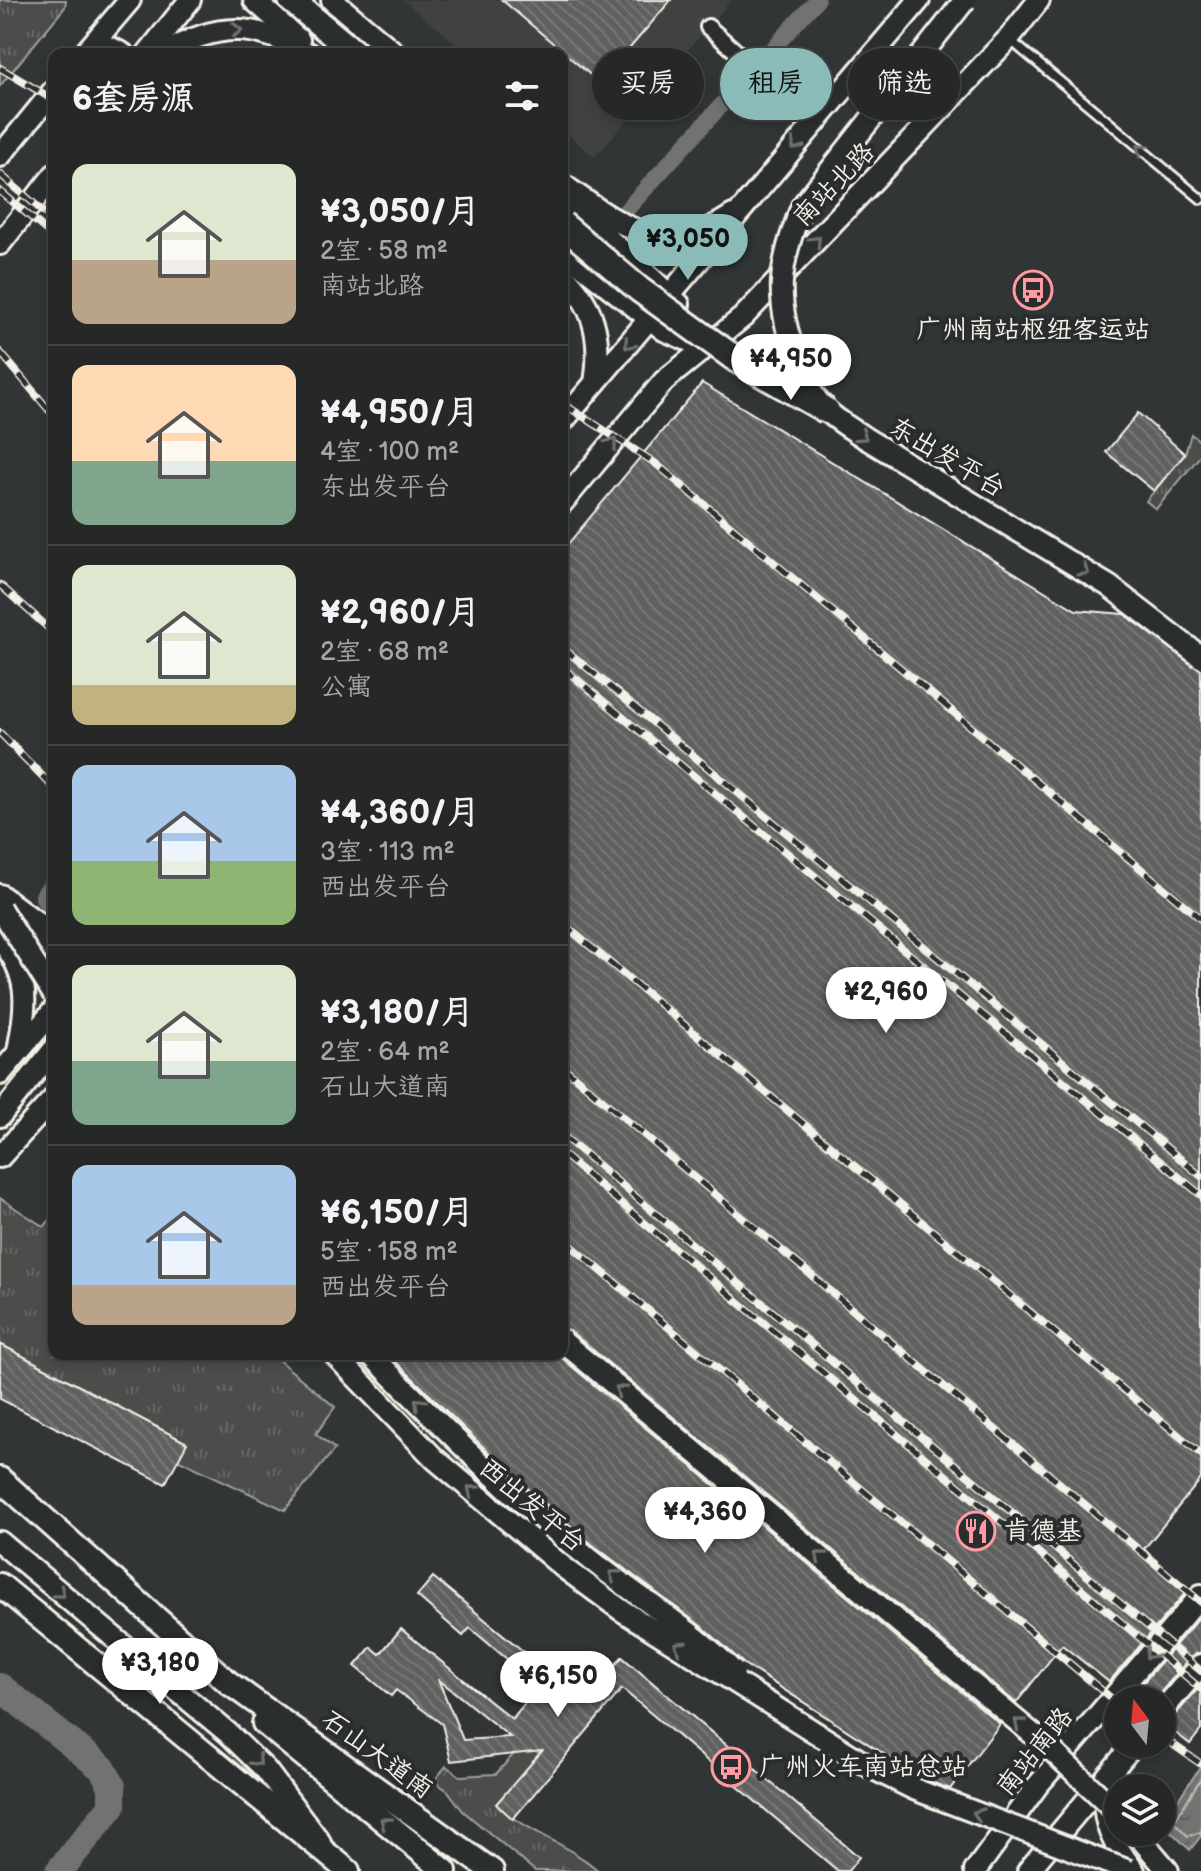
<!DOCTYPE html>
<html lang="zh">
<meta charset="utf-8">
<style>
body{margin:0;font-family:"Balsamiq Sans","LXGW WenKai TC",sans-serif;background:#2e3030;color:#f1f3f6;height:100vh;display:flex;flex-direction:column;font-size:30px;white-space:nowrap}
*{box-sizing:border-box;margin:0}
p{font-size:26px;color:#a4a6a8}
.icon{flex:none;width:44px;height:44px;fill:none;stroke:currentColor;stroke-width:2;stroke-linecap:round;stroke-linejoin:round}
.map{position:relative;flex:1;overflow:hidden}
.panel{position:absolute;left:48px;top:48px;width:520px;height:1312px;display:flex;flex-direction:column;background:#262828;border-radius:16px;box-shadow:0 4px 12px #0003,0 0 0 2px #424445}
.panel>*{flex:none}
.banner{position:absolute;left:592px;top:48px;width:488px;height:72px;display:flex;gap:16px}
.needle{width:52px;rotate:344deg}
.buttons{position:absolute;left:1104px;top:1686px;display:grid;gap:16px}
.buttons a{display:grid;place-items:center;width:72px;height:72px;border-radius:50%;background:#262828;box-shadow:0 4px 12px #0003,0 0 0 2px #424445;font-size:40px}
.price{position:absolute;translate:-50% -68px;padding:0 18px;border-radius:28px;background:#fff;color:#222;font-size:26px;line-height:52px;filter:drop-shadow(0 2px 4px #0008)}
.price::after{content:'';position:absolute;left:50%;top:48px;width:24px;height:18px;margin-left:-12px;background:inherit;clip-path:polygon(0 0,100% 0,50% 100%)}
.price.active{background:#8bbbb9;color:#111}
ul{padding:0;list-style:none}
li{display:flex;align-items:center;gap:24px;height:200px;padding:0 24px}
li+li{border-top:2px solid #424445}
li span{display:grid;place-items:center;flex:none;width:224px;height:160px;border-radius:16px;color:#555}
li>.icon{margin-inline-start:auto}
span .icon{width:96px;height:96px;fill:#fffc;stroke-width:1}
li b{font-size:34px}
h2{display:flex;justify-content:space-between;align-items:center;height:96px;padding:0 24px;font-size:34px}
.chip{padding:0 28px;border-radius:36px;background:#262828;box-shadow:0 4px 12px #0003,0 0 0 2px #424445;font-size:28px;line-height:72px}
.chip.active{background:#8bbbb9;color:#111}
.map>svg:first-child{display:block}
.built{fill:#404242}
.grass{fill:url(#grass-tufts);stroke:#a09f9a;stroke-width:2}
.water{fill:url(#water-ripples);stroke:#a6a5a0;stroke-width:2}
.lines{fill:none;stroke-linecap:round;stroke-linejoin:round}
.shore{stroke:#c0bfb8;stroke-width:2}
.canal{stroke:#727370;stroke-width:16}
.river{stroke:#727370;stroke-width:28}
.building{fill:url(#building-back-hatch);stroke:#f4f1e8;stroke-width:2;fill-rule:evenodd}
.lane-casing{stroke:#f4f1e8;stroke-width:13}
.street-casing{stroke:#f4f1e8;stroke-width:20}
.secondary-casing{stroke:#f4f1e8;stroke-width:26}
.primary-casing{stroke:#f4f1e8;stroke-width:28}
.highway-casing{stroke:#f4f1e8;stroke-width:30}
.lane{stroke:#2a2d2e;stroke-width:7}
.street{stroke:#2a2d2e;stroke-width:14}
.secondary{stroke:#2a2d2e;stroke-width:20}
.primary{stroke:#2a2d2e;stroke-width:22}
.highway{stroke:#2a2d2e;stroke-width:24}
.rail-casing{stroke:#f4f1e8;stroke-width:8}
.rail{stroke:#2a2d2e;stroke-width:5;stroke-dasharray:15;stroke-linecap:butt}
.secondary-bridge-casing{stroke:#f4f1e8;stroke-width:26;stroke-linecap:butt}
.highway-bridge-casing{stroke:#f4f1e8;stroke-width:30;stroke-linecap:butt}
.secondary-bridge{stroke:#2a2d2e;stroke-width:20}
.highway-bridge{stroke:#2a2d2e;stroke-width:24}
.oneway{stroke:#71726f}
.labels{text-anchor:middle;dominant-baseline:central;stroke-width:8;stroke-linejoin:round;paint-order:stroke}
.street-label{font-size:26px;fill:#f4f1e8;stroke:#2a2d2e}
.poi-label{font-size:26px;fill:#f4f1e8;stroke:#2a2d2e;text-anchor:start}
</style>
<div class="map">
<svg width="1201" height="1871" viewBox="0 0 1201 1871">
<defs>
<pattern id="grass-tufts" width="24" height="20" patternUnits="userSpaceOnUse" patternTransform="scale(2)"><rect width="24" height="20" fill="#4b4d4c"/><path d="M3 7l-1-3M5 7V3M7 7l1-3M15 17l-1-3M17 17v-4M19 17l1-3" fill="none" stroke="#666766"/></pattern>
<pattern id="water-ripples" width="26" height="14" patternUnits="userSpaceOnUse" patternTransform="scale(2)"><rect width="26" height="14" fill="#727370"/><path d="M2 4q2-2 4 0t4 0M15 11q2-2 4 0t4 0" fill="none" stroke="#5e5e5b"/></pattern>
<pattern id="building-back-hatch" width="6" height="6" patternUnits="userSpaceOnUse" patternTransform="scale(2)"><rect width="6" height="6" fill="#5f605f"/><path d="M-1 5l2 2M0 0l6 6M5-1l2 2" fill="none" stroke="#777776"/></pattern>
</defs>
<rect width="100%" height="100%" fill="#323535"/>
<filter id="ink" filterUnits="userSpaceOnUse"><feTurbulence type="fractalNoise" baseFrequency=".0125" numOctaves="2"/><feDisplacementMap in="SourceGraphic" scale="16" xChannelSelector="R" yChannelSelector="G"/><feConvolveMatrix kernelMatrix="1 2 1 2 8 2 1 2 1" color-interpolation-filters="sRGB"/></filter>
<g filter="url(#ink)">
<path class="built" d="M403 0H731L595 157 562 130V54H469Z"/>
<g class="grass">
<path d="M0 0H66L65 7 0 86Z"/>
<path d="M1191 434 1201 442V455L1156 509 1146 501 1185 454Z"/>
<path d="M0 1198 44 1227 54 1215V1354H271L335 1407 316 1434 335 1449 285 1510 0 1375Z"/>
<path d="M546 1718 559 1730 497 1805C529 1833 565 1842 599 1871H535L463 1811 448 1791 434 1781 446 1766 460 1776 496 1774Z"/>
</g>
<path class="water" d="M1201 1766V1836L1190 1850 1162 1823Z"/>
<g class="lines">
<path class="shore" d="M1201 1778 1174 1822 1188 1836 1201 1832"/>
<path class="canal" d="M609 229 817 0"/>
<g class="river">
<path d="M49 897 54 890"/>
<path d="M0 1687 102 1768 112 1786V1806L59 1871"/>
</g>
</g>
<g class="building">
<path d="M502 0H671L600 83Z"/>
<path d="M702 383 1076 610 1124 614 1201 670V1479L1144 1549 1188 1590 1109 1682 1062 1645 1016 1703 570 1331 562 1328V551Z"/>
<path d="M1138 413 1185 454 1154 491 1106 452Z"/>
<path d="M0 1344 187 1443 165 1484 0 1399Z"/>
<path d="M388 1354H557L1000 1724 950 1789 923 1779 744 1664 706 1630 593 1545 510 1473Z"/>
<path d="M433 1577 584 1701 622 1657 859 1857 848 1871H838L622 1689 513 1819 496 1804 542 1751 451 1761 442 1724 396 1690 391 1696 355 1666 371 1647 380 1654 401 1629 512 1719 539 1686 470 1628 463 1636 417 1596ZM438 1679 510 1737 463 1740Z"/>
<path d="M1201 1615V1652L1191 1657 1154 1700 1130 1698Z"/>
<path d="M1201 1685V1730L1190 1744 1164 1724 1172 1719Z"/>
</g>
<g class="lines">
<defs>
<path id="lane" d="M1009 39 1201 199"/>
<path id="street" d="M708 27 815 121"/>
<g id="secondary">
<path d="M254 0 299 40"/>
<path d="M332 0 396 54"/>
<path d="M84 54 130 0"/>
<path d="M86 54 111 48 123 54"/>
<path d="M147 54 190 0"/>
<path d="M164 54C217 21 257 23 309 54"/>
<path d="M0 156 54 90"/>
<path d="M562 184C620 225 664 262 733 215"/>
<path d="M570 203 679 304"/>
<path d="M0 244 54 175"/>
<path d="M562 250 664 330 706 348"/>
<path d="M562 274C595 305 602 339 595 383"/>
<path d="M562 422 919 0"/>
<path d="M562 503 664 381 743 317 1009 38 1039 0"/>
<path d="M0 895 54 935"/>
<path d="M11 929 54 950"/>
<path d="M0 939C32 978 26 1005 18 1052"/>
<path d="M0 1074 54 1010"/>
<path d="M0 1116 54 1049"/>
<path d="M0 1157 54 1098"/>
<path d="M0 1542 228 1733 266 1770 320 1842"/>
<path d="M1162 1711 1201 1665"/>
<path d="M1105 1788C1101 1823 1113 1844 1134 1871"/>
<path d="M1135 1832 1168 1871"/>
<path d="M975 1871 1037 1786 1201 1595"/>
<path d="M1028 1871 1134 1744"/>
</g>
<g id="primary">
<path d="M0 1479 229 1683 492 1871"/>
<path d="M0 1585 348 1871"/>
<path d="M264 1723 445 1871"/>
</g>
<path id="highway" d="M291 0 356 54"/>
</defs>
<use href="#lane" class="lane-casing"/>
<use href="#street" class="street-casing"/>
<use href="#secondary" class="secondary-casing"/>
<use href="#primary" class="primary-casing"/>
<use href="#highway" class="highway-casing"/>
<use href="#lane" class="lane"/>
<use href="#street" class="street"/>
<use href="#secondary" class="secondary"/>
<use href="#primary" class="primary"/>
<use href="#highway" class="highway"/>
<defs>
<g id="rail">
<path d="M0 68 54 100"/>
<path d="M0 174 54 221"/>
<path d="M0 191 54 237"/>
<path d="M0 352 54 416"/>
<path d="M562 403 655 463 1201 919"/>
<path d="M0 585 54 633"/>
<path d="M562 647 1201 1176"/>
<path d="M562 667 1201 1195"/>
<path d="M0 733 54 788"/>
<path d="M562 923 1201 1454"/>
<path d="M562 1066 1201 1602"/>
<path d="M562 1135 1201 1671"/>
<path d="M562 1154 1201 1689"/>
<path d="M562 1238 1118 1704"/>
<path d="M1162 1737 1201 1764"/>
</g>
</defs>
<use href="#rail" class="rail-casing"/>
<use href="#rail" class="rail"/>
<defs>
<g id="secondary-bridge">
<path d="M965 0 802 206C778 267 774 299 797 361 804 380 811 395 825 409 836 420 852 429 865 438L1109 586 1201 657"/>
<path d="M0 908 54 995"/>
<path d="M562 1341 1047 1746 1118 1813"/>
<path d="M334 1354 435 1459 563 1567 621 1610 870 1767 914 1789 1129 1871"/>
<path d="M370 1354C439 1423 508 1494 585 1555 634 1595 688 1626 734 1672"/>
</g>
<path id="highway-bridge" d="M562 224 640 290 737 360 827 411"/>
</defs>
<use href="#secondary-bridge" class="secondary-bridge-casing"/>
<use href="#highway-bridge" class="highway-bridge-casing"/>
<use href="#secondary-bridge" class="secondary-bridge"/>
<use href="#highway-bridge" class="highway-bridge"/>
</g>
<defs><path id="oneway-chevron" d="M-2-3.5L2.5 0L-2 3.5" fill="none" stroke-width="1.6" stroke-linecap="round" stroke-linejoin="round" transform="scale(2)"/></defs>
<g class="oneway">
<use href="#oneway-chevron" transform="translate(237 30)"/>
<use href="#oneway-chevron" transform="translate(796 145) rotate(128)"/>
<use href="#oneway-chevron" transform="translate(1141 149) rotate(-140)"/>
<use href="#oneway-chevron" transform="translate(816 241) rotate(-46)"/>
<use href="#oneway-chevron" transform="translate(629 344) rotate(131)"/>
<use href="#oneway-chevron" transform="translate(862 436) rotate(34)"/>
<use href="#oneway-chevron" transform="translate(612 443) rotate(-51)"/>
<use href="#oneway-chevron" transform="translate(1084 571) rotate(31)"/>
<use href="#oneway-chevron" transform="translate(620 1390) rotate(-140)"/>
<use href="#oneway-chevron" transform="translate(419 1403) rotate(-135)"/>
<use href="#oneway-chevron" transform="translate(472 1490) rotate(-140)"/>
<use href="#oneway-chevron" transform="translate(820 1556) rotate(-140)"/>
<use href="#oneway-chevron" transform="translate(614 1575) rotate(-145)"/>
<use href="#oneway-chevron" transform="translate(60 1593) rotate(40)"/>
<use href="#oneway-chevron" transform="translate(679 1646) rotate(-148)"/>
<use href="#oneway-chevron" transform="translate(1150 1654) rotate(131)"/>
<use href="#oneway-chevron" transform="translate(1019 1723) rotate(-140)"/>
<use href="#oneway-chevron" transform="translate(257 1761) rotate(45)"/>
<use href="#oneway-chevron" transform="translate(978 1814) rotate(-159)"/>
<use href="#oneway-chevron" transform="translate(385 1822) rotate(-141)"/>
</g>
</g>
<defs>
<symbol id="bus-ring" viewBox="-11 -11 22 22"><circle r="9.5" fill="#2a2d2e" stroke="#ff9aa2" stroke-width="1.5"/><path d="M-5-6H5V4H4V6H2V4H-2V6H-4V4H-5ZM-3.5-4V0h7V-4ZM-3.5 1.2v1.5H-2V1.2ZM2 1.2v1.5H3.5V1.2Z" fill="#ff9aa2"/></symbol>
<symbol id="restaurant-ring" viewBox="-11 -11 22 22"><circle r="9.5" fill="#2a2d2e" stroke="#ff9aa2" stroke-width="1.5"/><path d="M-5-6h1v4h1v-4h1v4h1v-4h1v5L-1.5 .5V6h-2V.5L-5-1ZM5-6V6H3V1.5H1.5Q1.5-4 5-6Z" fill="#ff9aa2"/></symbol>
</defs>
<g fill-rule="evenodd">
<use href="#bus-ring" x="1011" y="268" width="44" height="44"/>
<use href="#restaurant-ring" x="954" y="1509" width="44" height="44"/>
<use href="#bus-ring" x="709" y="1745" width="44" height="44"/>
</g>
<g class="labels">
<g class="street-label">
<text transform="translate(834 185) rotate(-46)">南站北路</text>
<text transform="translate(947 458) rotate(31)">东出发平台</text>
<text transform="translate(532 1506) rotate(40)">西出发平台</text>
<text transform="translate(1035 1752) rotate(-51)">南站南路</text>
<text transform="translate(377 1755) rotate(36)">石山大道南</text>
</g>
<g class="poi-label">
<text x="1033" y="330" text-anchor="middle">广州南站枢纽客运站</text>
<text x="1004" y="1531">肯德基</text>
<text x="759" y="1767">广州火车南站总站</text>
</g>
</g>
</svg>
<div class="buttons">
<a><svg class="needle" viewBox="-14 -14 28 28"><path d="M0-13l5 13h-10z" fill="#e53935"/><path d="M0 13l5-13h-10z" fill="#a4a6a8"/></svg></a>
<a><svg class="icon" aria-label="layers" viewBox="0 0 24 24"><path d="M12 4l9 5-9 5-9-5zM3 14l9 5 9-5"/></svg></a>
</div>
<b class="price active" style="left:688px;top:282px">¥3,050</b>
<b class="price" style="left:791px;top:402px">¥4,950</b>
<b class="price" style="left:886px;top:1035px">¥2,960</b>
<b class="price" style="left:705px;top:1555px">¥4,360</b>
<b class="price" style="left:160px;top:1706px">¥3,180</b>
<b class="price" style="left:558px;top:1719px">¥6,150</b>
<div class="banner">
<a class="chip">买房</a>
<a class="chip active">租房</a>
<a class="chip">筛选</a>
</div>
<section class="panel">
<h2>6套房源<svg class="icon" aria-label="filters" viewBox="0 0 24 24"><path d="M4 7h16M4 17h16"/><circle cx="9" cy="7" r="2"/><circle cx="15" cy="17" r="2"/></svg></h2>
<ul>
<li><span style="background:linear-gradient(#dfe7d0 60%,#b9a48a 0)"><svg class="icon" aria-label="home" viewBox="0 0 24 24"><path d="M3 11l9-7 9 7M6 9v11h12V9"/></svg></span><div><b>¥3,050/月</b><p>2室 · 58 m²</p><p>南站北路</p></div></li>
<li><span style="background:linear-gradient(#ffd9b3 60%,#7fa58c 0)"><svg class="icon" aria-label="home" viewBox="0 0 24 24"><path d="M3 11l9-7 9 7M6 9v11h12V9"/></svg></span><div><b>¥4,950/月</b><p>4室 · 100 m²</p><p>东出发平台</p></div></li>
<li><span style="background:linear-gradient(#dfe7d0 75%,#c2b280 0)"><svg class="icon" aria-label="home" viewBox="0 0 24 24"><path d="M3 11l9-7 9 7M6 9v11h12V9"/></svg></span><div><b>¥2,960/月</b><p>2室 · 68 m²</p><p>公寓</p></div></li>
<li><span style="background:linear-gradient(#a9c7e8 60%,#8fb573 0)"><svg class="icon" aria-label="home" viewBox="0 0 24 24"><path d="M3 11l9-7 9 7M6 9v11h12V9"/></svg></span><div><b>¥4,360/月</b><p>3室 · 113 m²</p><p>西出发平台</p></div></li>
<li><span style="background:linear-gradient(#dfe7d0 60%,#7fa58c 0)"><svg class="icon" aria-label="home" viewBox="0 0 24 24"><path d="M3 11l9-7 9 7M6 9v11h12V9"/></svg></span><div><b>¥3,180/月</b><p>2室 · 64 m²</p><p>石山大道南</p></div></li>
<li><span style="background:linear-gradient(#a9c7e8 75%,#b9a48a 0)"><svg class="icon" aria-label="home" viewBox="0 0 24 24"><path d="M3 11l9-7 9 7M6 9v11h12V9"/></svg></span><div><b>¥6,150/月</b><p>5室 · 158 m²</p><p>西出发平台</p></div></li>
</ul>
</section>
</div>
